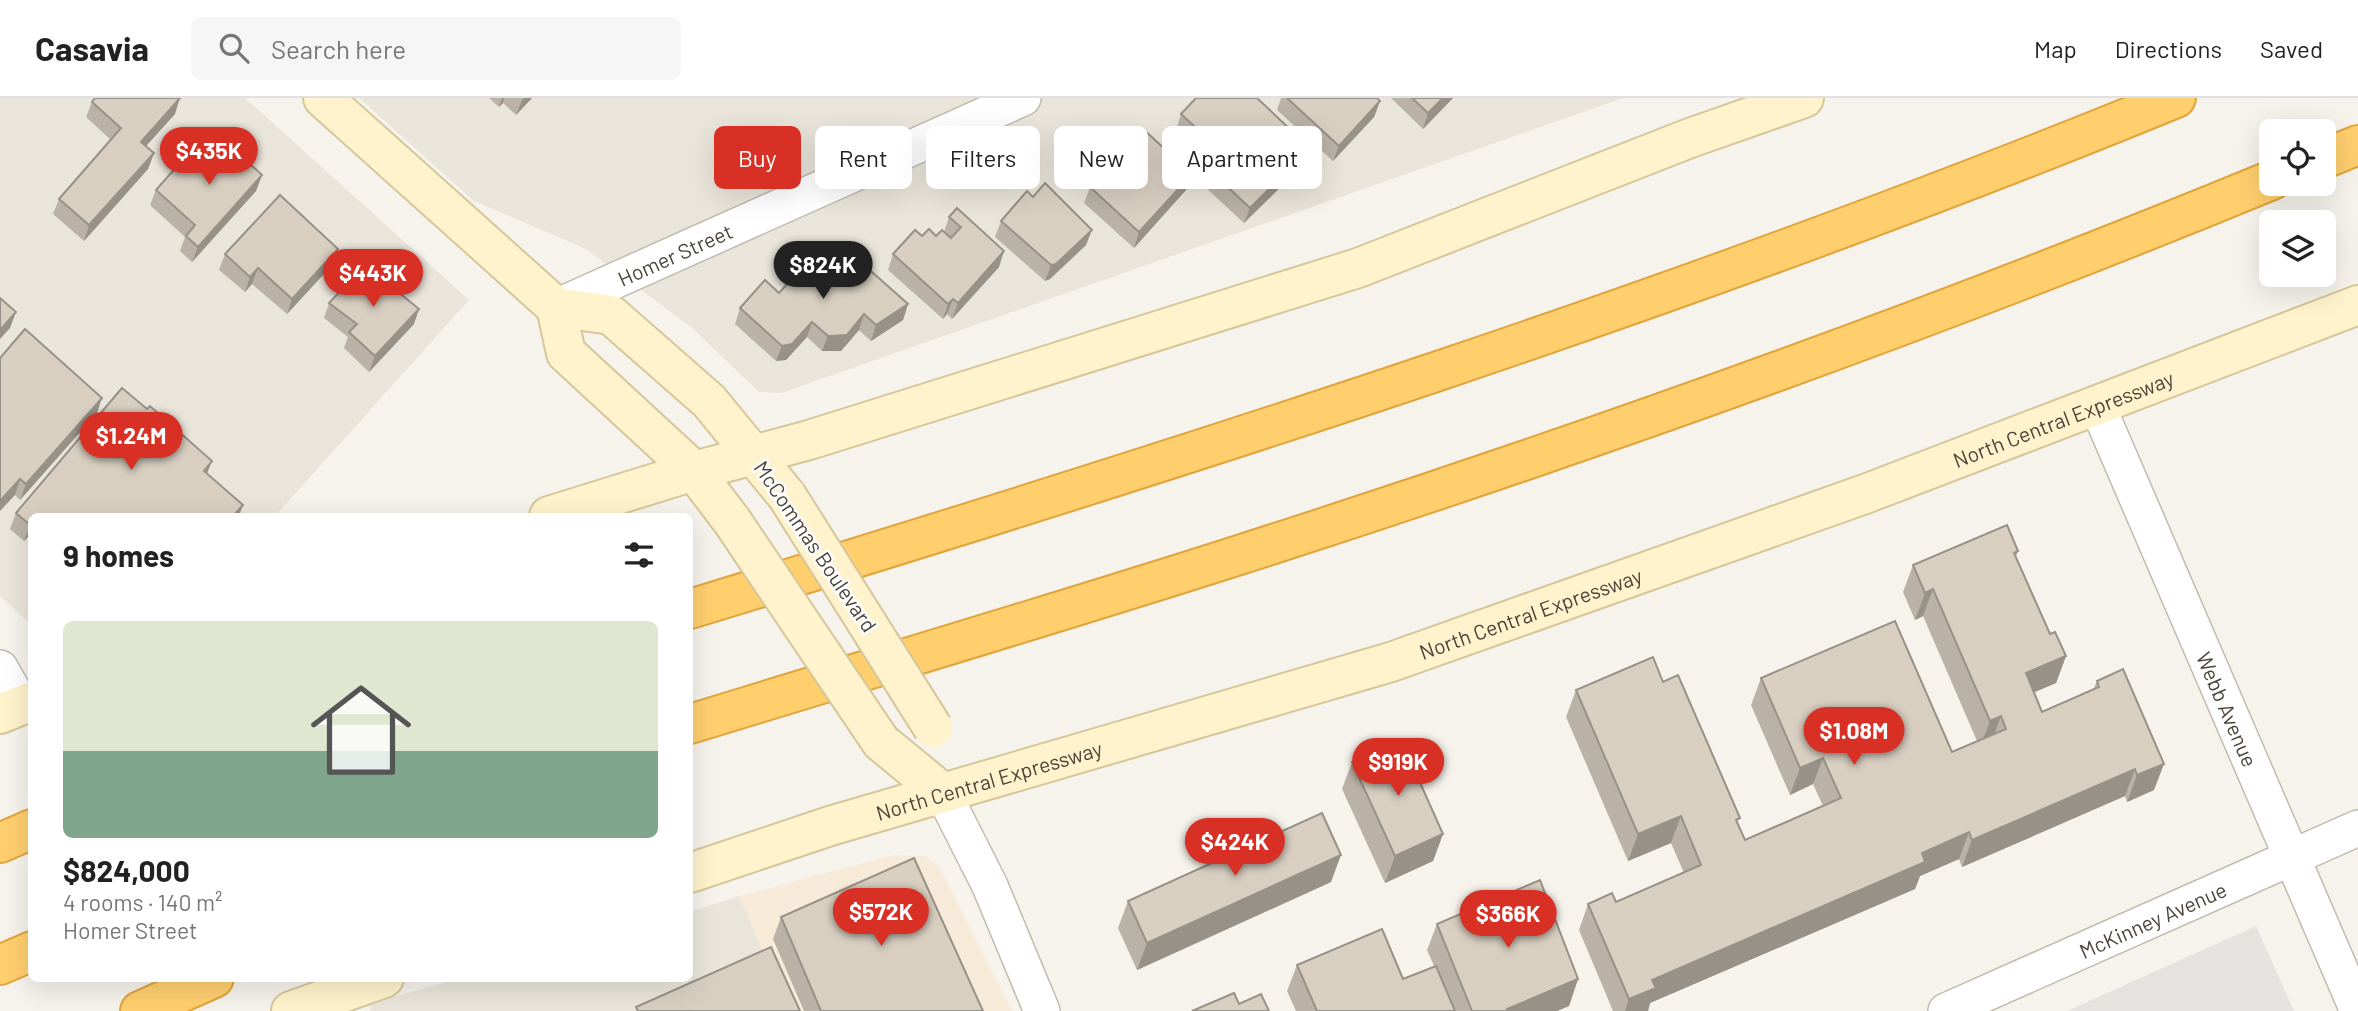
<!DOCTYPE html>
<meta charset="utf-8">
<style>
body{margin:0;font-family:Barlow,sans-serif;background:#f6f6f6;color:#222;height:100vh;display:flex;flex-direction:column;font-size:26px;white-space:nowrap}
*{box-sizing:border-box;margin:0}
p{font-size:23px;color:#767676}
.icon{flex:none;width:38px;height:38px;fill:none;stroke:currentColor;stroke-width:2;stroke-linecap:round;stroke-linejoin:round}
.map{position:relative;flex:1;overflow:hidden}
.panel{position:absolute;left:28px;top:415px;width:665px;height:469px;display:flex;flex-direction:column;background:#fff;border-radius:10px;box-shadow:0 7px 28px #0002}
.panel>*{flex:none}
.guide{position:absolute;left:714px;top:28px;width:665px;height:63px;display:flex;gap:14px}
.fabs{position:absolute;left:2259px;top:21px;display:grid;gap:14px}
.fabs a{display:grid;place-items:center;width:77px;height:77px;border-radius:10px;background:#fff;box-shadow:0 7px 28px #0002;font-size:35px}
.price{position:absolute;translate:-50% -60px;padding:0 16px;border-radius:24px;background:#d93025;color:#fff;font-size:23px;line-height:46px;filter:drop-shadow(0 2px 4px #0008)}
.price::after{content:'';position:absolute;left:50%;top:42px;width:21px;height:16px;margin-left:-10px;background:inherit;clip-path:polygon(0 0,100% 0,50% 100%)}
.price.on{background:#222;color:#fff}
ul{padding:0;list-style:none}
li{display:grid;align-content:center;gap:14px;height:371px;padding:0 35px}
li span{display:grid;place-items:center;height:217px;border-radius:10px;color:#555}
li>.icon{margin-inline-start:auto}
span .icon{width:126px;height:126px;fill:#fffc;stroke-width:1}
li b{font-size:30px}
h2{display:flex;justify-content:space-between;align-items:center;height:84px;padding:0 35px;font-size:30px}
.chip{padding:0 24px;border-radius:10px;background:#fff;box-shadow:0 7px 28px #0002;font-size:24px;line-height:63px}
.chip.on{background:#d93025;color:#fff}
header{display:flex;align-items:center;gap:42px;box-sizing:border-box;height:98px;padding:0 35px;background:#fff;border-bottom:2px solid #e0e0e0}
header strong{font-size:33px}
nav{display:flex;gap:38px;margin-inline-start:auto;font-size:24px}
.search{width:490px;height:63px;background:#f6f6f6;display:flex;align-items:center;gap:18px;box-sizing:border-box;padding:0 24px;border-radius:10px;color:#767676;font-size:26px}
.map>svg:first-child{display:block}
.residential{fill:#eae5da}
.commercial{fill:#f7ead8}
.parking{fill:#e5e3e0}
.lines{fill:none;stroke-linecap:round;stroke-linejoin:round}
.street-casing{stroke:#c2bbae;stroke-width:38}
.secondary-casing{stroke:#d6c79b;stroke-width:42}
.highway-casing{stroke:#e0a43c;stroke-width:42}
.street{stroke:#fff;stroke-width:35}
.secondary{stroke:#fff3cd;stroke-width:38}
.highway{stroke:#ffcf6e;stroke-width:38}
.secondary-bridge-casing{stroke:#d6c79b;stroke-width:42;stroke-linecap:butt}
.secondary-bridge{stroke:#fff3cd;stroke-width:38}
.wall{fill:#bab2a6}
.shaded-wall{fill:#979187}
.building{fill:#d8cfc1;stroke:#979187;stroke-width:2}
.labels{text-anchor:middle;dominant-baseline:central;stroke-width:5;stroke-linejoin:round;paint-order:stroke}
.street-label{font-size:21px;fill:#4b4439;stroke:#fff}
</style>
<header>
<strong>Casavia</strong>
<div class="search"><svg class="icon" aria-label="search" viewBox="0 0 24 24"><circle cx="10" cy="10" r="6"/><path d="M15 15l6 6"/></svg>Search here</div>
<nav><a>Map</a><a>Directions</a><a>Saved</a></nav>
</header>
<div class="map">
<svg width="2358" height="913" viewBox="0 0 2358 913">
<rect width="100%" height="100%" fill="#f6f3ec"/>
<g class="residential">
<path d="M0 0H245L469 202 275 418H32L31 527 0 498Z"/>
<path d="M359 0H1623L781 295 759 294 691 229 586 151 474 103Z"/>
<path d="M739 798 790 913H371L368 906 461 880H690V814Z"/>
</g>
<path class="commercial" d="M894 757 924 758 939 768 1012 913H790L739 798Z"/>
<path class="parking" d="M2256 828 2294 913H2067Z"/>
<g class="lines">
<defs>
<g id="street">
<path id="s1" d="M556 209 1023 0"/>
<path id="s2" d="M2097 307 2358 913"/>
<path d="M0 570 21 607"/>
<path d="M943 695 990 788 1042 913"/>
<path id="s3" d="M1946 913 2358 730"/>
</g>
<g id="secondary">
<path d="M323 0 556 209 611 217 709 303 787 398"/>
<path d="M556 209 566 255 694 373 732 423"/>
<path d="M549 418 694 373 809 342 1358 170 1690 40 1804 0"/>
<path d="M0 616 32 603"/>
<path d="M881 644 943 695"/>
<path id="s4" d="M690 775 830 728 1391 564 1865 396 2358 207"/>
<path d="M291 913 384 880"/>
</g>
<g id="highway">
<path d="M2324 61 2358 47"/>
<path d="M690 511C1191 358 1691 199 2176 0"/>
<path d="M690 626C872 570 1055 516 1236 458 1586 346 1932 222 2272 82"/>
<path d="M0 745 32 731"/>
<path d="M0 867 32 853"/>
<path d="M140 913 214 880"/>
</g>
</defs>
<use href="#street" class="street-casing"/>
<use href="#secondary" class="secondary-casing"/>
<use href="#highway" class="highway-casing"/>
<use href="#street" class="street"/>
<use href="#secondary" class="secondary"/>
<use href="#highway" class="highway"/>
<defs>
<g id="secondary-bridge">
<path d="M787 398 933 630"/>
<path d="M732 423 881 644"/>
</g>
</defs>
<use href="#secondary-bridge" class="secondary-bridge-casing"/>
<use href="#secondary-bridge" class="secondary-bridge"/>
</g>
<g class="wall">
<path d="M489 0H532L516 17 503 5 499 9Z"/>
<path d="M1281 0H1377L1380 3 1374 19 1333 63 1277 12Z"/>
<path d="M1391 0H1453L1423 31Z"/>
<path d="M92 4 175 16 146 48 154 55 148 71 84 143 53 116 59 101 111 42 86 19Z"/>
<path d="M1181 16 1310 50 1304 66 1244 125 1192 77 1186 92 1134 150 1084 105 1090 89 1173 59 1179 43 1184 39 1176 32Z"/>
<path d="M184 73 262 77 256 93 192 164 180 153 185 139 150 107 156 92Z"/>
<path d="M957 110 999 169 952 221 947 216 943 221 888 172 893 156 922 138H936L944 134 949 119Z"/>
<path d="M1001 123 1086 147 1050 181 1045 183 995 139Z"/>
<path d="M225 156 333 166 287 216 252 186 245 194 219 172Z"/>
<path d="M821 179 908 206 903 222 871 243 859 232 841 253H822L807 239 786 262 776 263 735 226 740 210Z"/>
<path d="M329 205 414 226 369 274 344 250 348 239 324 220Z"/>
<path d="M0 260 97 315 20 402 15 397Z"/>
<path d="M16 415 32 418V440L28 439 24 443 10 431Z"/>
<path d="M2018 453 2016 459 2050 536 2066 558 2056 585 2034 594 2042 614 2093 592 2097 583 2154 692 2127 704 2125 698 1962 769 1959 761 1920 778 1915 791 1650 905 1648 913H1613L1579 832 1588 806 1616 804 1684 775 1671 745 1628 763 1566 619 1576 592 1663 584 1738 726 1745 742 1823 708 1813 686 1790 697 1751 607 1761 580 1952 654 1977 643 1923 518 1915 522 1903 494 1913 467Z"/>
<path d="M1352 664 1443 736 1433 763 1385 785 1342 691Z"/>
<path d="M1331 784 1137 872 1118 830 1128 803Z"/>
<path d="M781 819 983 913H804L773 841Z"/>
<path d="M1437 826 1578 881 1569 908 1557 913H1296L1287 893 1297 867 1403 881 1434 868 1427 852Z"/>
</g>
<g class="shaded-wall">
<path d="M180 0 175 16 136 59 141 44Z"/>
<path d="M502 0H504L503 5 499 9Z"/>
<path d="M524 0H532L516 17 522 2Z"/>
<path d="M1443 0H1453L1423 31 1428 15Z"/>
<path d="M1380 3 1374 19 1333 63 1339 48Z"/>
<path d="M1310 50 1304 66 1244 125 1250 110Z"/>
<path d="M154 55 148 71 84 143 89 127Z"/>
<path d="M1192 76 1186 92 1134 150 1139 134Z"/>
<path d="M262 77 256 93 192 164 198 149Z"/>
<path d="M1092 132 1086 147 1050 181 1045 183 1051 167Z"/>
<path d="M338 151 333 166 287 216 292 201Z"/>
<path d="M1004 153 999 169 952 221 958 205Z"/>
<path d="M258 170 252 186 245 194 250 179Z"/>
<path d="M953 201 947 216 943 221 948 206Z"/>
<path d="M908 206 903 222 871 243 876 227Z"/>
<path d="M419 211 414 226 369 274 375 258Z"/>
<path d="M16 214 10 230 0 241V232Z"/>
<path d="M864 216 859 232 841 253H822L828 238Z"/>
<path d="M812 224 807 239 786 262 776 263 782 248Z"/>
<path d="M102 300 97 315 20 402 26 386Z"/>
<path d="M212 363 206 378 204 373Z"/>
<path d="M20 381 15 397 0 413V403Z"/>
<path d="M243 407 239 418H233Z"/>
<path d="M32 425 28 439 24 443 30 427Z"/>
<path d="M1933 491 1923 518 1915 522 1925 495Z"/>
<path d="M2066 558 2056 585 2016 602 2026 575Z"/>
<path d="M2001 618 1991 645 1980 649 1990 623Z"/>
<path d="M1823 660 1813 686 1790 697 1800 670Z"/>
<path d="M2164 666 2154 692 2127 704 2137 677Z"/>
<path d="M2135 671 2125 698 1962 769 1972 742Z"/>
<path d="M1681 718 1671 745 1628 763 1638 736Z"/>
<path d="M1969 734 1959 761 1920 778 1915 791 1650 905 1648 913H1625L1629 901 1652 882 1922 755Z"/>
<path d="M1443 736 1433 763 1385 785 1395 758Z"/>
<path d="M1341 757 1331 784 1137 872 1147 845Z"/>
<path d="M1578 881 1569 908 1557 913H1506L1507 911Z"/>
</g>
<g class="building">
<path d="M95 0H180L141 44 154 55 89 127 59 101 121 30 92 4Z"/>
<path d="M1196 0H1257L1310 50 1250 110 1179 43 1194 28 1181 16Z"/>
<path d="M1287 0H1377L1380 3 1339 48Z"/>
<path d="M1412 0H1443L1428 15Z"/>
<path d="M1143 31 1192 76 1139 134 1090 89Z"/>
<path d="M217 36 262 77 198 149 186 138 195 127 156 92 178 67 184 73Z"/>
<path d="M1045 85 1092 132 1056 166 1051 167 1001 123 1027 93 1033 99Z"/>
<path d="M280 97 338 151 292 201 258 170 250 179 225 156Z"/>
<path d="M957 110 1004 153 958 205 953 201 948 206 893 156 915 132 922 138 929 131 936 138 942 132 951 140 961 129 949 119Z"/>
<path d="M846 151 908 206 876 227 864 216 847 237 828 238 812 224 792 246 782 248 740 210 765 182 779 195 806 165 821 179Z"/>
<path d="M365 167 419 211 375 258 349 234 357 226 329 205Z"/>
<path d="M0 200 16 214 0 232Z"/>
<path d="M25 231 102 300 26 386 20 381 0 403V260Z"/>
<path d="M122 290 147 311 150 308 212 363 204 373 243 407 233 418H32V425L30 427 16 415Z"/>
<path d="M2007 427 2018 453 2014 455 2050 536 2055 534 2066 558 2026 575 2042 614 2099 589 2097 583 2123 571 2164 666 2137 677 2135 671 1972 742 1969 734 1922 755 1925 764 1652 882 1656 890 1629 901 1588 806 1612 795 1616 804 1701 767 1681 718 1638 736 1576 592 1653 559 1663 584 1678 577 1740 720 1736 722 1745 742 1841 700 1823 660 1800 670 1761 580 1895 523 1952 654 2006 631 2001 618 1990 623 1933 491 1925 495 1913 467Z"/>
<path d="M1401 642 1443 736 1395 758 1352 664Z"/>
<path d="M1322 715 1341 757 1147 845 1128 803Z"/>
<path d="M914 760 983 913H821L781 819Z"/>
<path d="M1540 782 1578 881 1507 911 1508 913H1472L1437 826Z"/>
<path d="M1382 831 1403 881 1436 868 1455 913H1317L1297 867Z"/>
<path d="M771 849 800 913H638L636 909Z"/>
<path d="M1234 895 1239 906 1261 896 1269 913H1192Z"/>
</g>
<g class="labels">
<g class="street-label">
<text stroke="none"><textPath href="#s1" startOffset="130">Homer Street</textPath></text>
<text stroke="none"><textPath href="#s4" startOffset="1447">North Central Expressway</textPath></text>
<text transform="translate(816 448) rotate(56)">McCommas Boulevard</text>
<text stroke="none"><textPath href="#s4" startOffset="880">North Central Expressway</textPath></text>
<text stroke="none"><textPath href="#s2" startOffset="331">Webb Avenue</textPath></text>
<text stroke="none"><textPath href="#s4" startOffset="313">North Central Expressway</textPath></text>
<text stroke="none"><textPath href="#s3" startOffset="226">McKinney Avenue</textPath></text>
</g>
</g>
</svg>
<div class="fabs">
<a><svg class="icon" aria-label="locate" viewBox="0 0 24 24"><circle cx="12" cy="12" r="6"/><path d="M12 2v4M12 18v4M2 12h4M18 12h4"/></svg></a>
<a><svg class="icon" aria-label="layers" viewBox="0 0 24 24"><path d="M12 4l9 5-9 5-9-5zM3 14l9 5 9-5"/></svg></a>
</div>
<b class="price" style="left:209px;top:89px">$435K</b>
<b class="price on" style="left:823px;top:203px">$824K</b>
<b class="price" style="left:373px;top:211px">$443K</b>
<b class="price" style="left:131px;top:374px">$1.24M</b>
<b class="price" style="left:1854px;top:669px">$1.08M</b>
<b class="price" style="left:1398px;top:700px">$919K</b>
<b class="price" style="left:1235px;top:780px">$424K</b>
<b class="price" style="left:881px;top:850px">$572K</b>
<b class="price" style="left:1508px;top:852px">$366K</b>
<div class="guide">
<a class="chip on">Buy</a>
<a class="chip">Rent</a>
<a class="chip">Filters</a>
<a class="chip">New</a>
<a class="chip">Apartment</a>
</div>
<section class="panel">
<h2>9 homes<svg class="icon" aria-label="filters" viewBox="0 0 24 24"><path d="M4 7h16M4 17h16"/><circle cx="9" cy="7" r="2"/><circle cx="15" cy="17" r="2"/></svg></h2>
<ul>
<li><span style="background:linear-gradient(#dfe7d0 60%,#7fa58c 0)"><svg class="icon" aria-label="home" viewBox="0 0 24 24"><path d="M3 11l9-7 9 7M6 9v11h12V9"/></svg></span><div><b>$824,000</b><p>4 rooms · 140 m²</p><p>Homer Street</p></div></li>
</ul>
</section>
</div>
